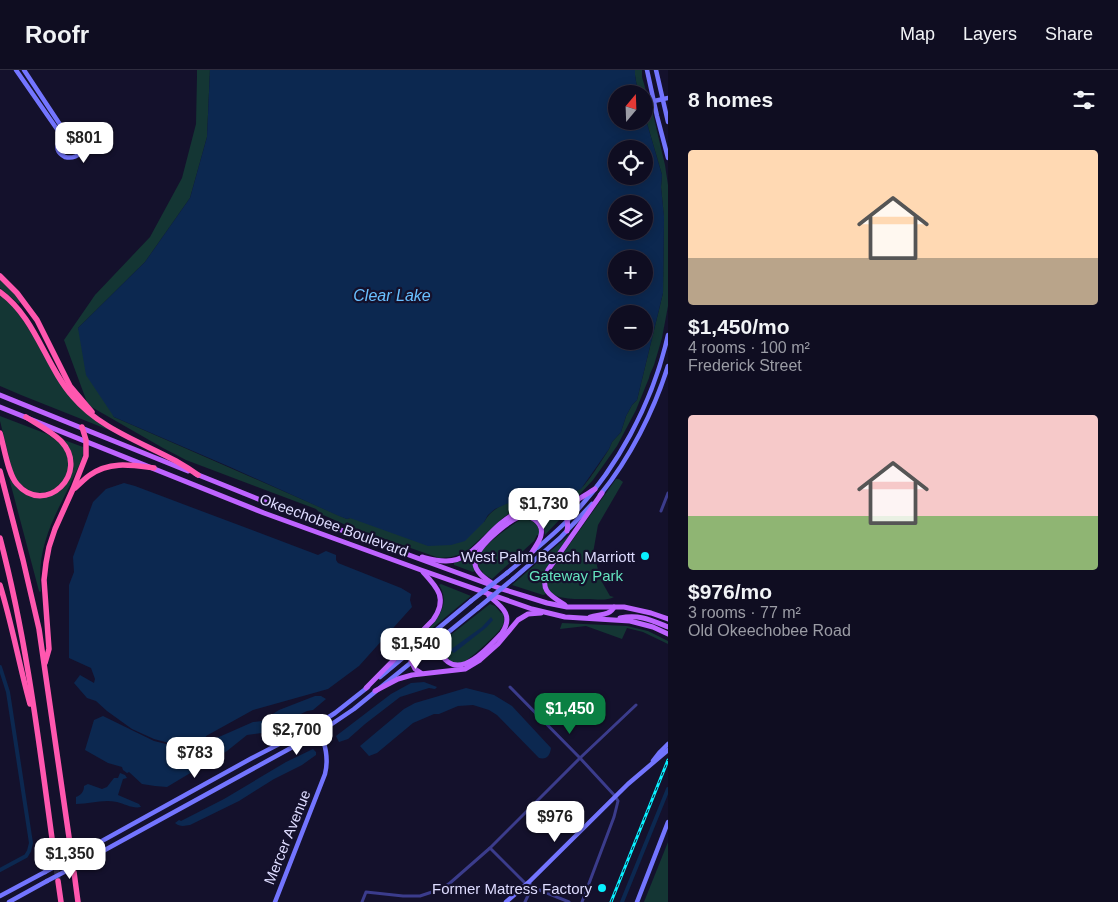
<!DOCTYPE html>
<meta charset="utf-8">
<style>
body{margin:0;font-family:Arial,sans-serif;background:#18162a;color:#f1f3f6;height:100vh;display:flex;flex-direction:column;font-size:19px;white-space:nowrap}
*{box-sizing:border-box;margin:0}
p{font-size:16px;color:#9b9ca5}
.icon{flex:none;width:28px;height:28px;fill:none;stroke:currentColor;stroke-width:2;stroke-linecap:round;stroke-linejoin:round}
.map{position:relative;flex:1;overflow:hidden}
.drawer{display:flex;flex-direction:column;background:#0f0d21;width:450px}
.drawer>*{flex:none}
.needle{width:32px;rotate:19deg}
.fabs{position:absolute;left:608px;top:15px;display:grid;gap:10px}
.fabs a{display:grid;place-items:center;width:45px;height:45px;border-radius:50%;background:#0f0d21;box-shadow:0 2px 12px #0003,0 0 0 1px #2f2d3f;font-size:25px}
.price{position:absolute;translate:-50% -42px;padding:0 11px;border-radius:10px;background:#fff;color:#222;font-size:16px;line-height:32px;filter:drop-shadow(0 1px 2px #0008)}
.price::after{content:'';position:absolute;left:50%;top:30px;width:15px;height:11px;margin-left:-8px;background:inherit;clip-path:polygon(0 0,100% 0,50% 100%)}
.price.on{background:#0b8043;color:#fff}
ul{padding:0;list-style:none}
li{display:grid;align-content:center;gap:10px;height:265px;padding:0 20px}
li span{display:grid;place-items:center;height:155px;border-radius:5px;color:#555}
li>.icon{margin-inline-start:auto}
span .icon{width:90px;height:90px;fill:#fffc;stroke-width:1}
li b{font-size:21px}
h2{display:flex;justify-content:space-between;align-items:center;height:60px;padding:0 20px;font-size:21px}
header{display:flex;align-items:center;gap:30px;box-sizing:border-box;height:70px;padding:0 25px;background:#0f0d21;border-bottom:1px solid #2f2d3f}
header strong{font-size:24px}
nav{display:flex;gap:28px;margin-inline-start:auto;font-size:18px}
main{display:flex;flex:1;min-height:0}
.map>svg:first-child{display:block}
.green{fill:#143634}
.water{fill:#0c2850;fill-rule:evenodd}
.lines{fill:none;stroke-linecap:round;stroke-linejoin:round}
.canal{stroke:#0c2850;stroke-width:4}
.highway-tunnel{stroke:#322f4c;stroke-width:5.5;stroke-dasharray:5.5 3;stroke-linecap:butt}
.street{stroke:#3b3c8c;stroke-width:3}
.secondary{stroke:#7375ff;stroke-width:4.5}
.primary{stroke:#be63ff;stroke-width:5}
.highway{stroke:#ff57af;stroke-width:5.5}
.rail-casing{stroke:#08f1ff;stroke-width:3}
.rail{stroke:#14112c;stroke-width:1;stroke-dasharray:4;stroke-linecap:butt}
.secondary-bridge{stroke:#7375ff;stroke-width:4.5}
.poi-dot{fill:#08f1ff;stroke:#14112c;stroke-width:2}
.labels{text-anchor:middle;dominant-baseline:central;stroke-width:4.5;stroke-linejoin:round;paint-order:stroke}
.street-label{font-size:15px;fill:#dedcff;stroke:#14112c}
.poi-label{font-size:15px;fill:#dedcff;stroke:#14112c;text-anchor:end}
.park-label{font-size:15px;fill:#64e3be;stroke:#14112c}
.water-label{font-size:16px;font-style:italic;fill:#6ac0ff;stroke:#14112c}
</style>
<header>
<strong>Roofr</strong>
<nav><a>Map</a><a>Layers</a><a>Share</a></nav>
</header>
<main>
<div class="map">
<svg width="668" height="832" viewBox="0 0 668 832">
<rect width="100%" height="100%" fill="#14112c"/>
<g class="green">
<path d="M197 0H210L207 67 190 128 145 192 78 258 114 347 347 449 350 448 484 452C497 428 533 427 557 424 564 423 573 423 580 419 586 416 604 387 609 379L612 372 621 362 626 346 632 335 637 330 663 223 664 147 661 117 662 105 644 43V24H638L635 5V0H642V7L654 48 665 95 668 115V236L662 268 654 295 650 304 649 308 636 340 617 376 593 410 579 425 566 432 550 437 536 439 518 438 504 447 468 480 461 484 451 487 439 488 348 456 321 444 316 439 186 390 163 378 88 335 64 270 95 225 150 167 182 108 196 54 197 6Z"/>
<path d="M0 208 21 230 19 234 0 218Z"/>
<path d="M0 225 11 234 25 253 62 315 114 362 21 325 0 316Z"/>
<path d="M0 346 47 364 60 373 65 380 69 393 65 410 53 420 42 423 31 422 18 412 13 403 0 351Z"/>
<path d="M64 370 83 377V384C81 394 75 403 71 413 53 449 36 479 41 521L40 522 39 521 9 408C14 415 22 425 31 426 37 426 57 419 64 417L70 408 72 403 63 371Z"/>
<path d="M616 409H619L623 412 598 455 593 483 602 512 610 526 614 527C607 531 595 529 587 529 569 529 537 530 550 502Z"/>
<path d="M555 442 561 444 563 446 545 465 543 453 532 444Z"/>
<path d="M522 449C534 450 538 453 540 465H537L534 471 492 509 482 503 483 502 481 500H480C478 495 476 491 479 485 485 474 511 455 522 449Z"/>
<path d="M570 464 571 465C564 475 542 501 542 513 542 517 544 521 546 524L543 525 512 515Z"/>
<path d="M476 481 473 490 475 501 473 502 454 495V493L465 490Z"/>
<path d="M441 514 471 526 406 580C423 564 456 541 439 515Z"/>
<path d="M490 534 495 536 501 543H503C504 548 505 554 501 558 497 565 469 590 462 593 451 596 440 585 444 574 444 573 448 568 448 567Z"/>
<path d="M562 553 627 556 648 561 668 571V574L643 562 627 558 622 569 586 556 560 559Z"/>
<path d="M668 772V832H644Z"/>
</g>
<g class="water">
<path d="M210 0H635V5L638 24H616V51H644V43L662 105 661 117 664 147 663 223 637 330 632 335 626 346 621 362 612 372 609 379 581 419 573 422 522 429 506 434 495 439 488 445 484 452 465 471 451 475 428 476 350 448 347 449 339 446 230 397 114 347 86 305 78 258 145 192 190 128 207 67ZM616 79H644V106H616ZM616 134H644V161H616ZM616 189H644V216H616ZM616 244H644V271H616Z"/>
<path d="M124 413 135 416 318 485 326 481 336 485V490L338 493 401 518 411 524 410 530 412 537 359 596 328 619 253 640 206 666 205 670 188 673 187 676 203 674 253 652 262 651 279 640 315 626H321L326 629 313 640 307 641 262 663 247 665 227 681 167 717 155 716 142 714 129 702 127 703 123 700 122 697 108 693 85 680 94 650 103 646 154 671 182 678V674L169 673 154 669 132 659 107 641 96 631 87 628 74 613 80 605 94 613 95 609 91 598 69 588V515L74 502 73 487 93 432 106 419Z"/>
<path d="M491 547 493 550 487 557 454 583 450 580 482 557Z"/>
<path d="M424 612 437 617 435 619 429 618 400 627 365 654 348 669 339 672 336 666 391 624 411 613Z"/>
<path d="M466 618 494 625 512 636 551 678C550 685 547 690 539 688L497 645 489 640 473 635 458 636 439 644H434L413 653 377 683 369 686 360 676 404 639 415 633Z"/>
<path d="M313 679 316 682V685L302 695 274 709 239 731 190 755C184 756 180 757 175 753L179 750 181 751 224 729 286 692Z"/>
<path d="M120 703 125 705 127 708 123 709 118 725 139 734 141 737C133 739 125 734 117 732 102 729 91 734 76 734V727C81 725 84 722 84 716L88 714 102 719 107 717 114 708H118Z"/>
</g>
<g class="lines">
<g class="canal">
<path d="M0 597 8 622 31 773 29 781 26 786 0 800"/>
<path d="M622 832 668 719"/>
</g>
<g class="highway-tunnel">
<path d="M71 781 74 800"/>
<path d="M55 790 58 810"/>
</g>
<g class="street">
<path d="M661 441 668 423"/>
<path d="M510 617 580 688 615 726 618 731 614 747 582 832"/>
<path d="M490 778 526 814"/>
<path d="M532 817 569 832"/>
<path d="M362 832 366 822 403 826H420L441 819 450 813 490 778 580 688 636 635"/>
<path d="M525 832 532 817 529 812"/>
</g>
<g class="secondary">
<path d="M16 0 59 62C61 73 51 79 65 87 80 91 92 74 79 65 75 62 68 62 63 59L24 0"/>
<path d="M647 0 657 46 668 88"/>
<path d="M656 0 668 52"/>
<path d="M654 31 668 28"/>
<path d="M600 425C630 388 654 341 668 296"/>
<path d="M507 503C528 486 549 469 568 450 616 401 653 333 668 265"/>
<path d="M513 509 560 468 592 434"/>
<path d="M380 607 471 531"/>
<path d="M653 691 660 682 668 674"/>
<path d="M82 782 252 688 318 654 335 643 368 617"/>
<path d="M83 792 320 662 354 639 478 538"/>
<path d="M0 826 45 802"/>
<path d="M9 832 47 811"/>
<path d="M275 832 325 704C329 688 325 675 320 660"/>
<path d="M506 832 529 812 628 714 668 680"/>
<path d="M637 832 668 752"/>
</g>
<g class="primary">
<path d="M0 325 188 401"/>
<path d="M0 337 264 443 421 500 532 539 565 547 630 551 653 557 668 564"/>
<path d="M196 404 278 437 499 518 547 533 567 537H624L651 543 668 549"/>
<path d="M555 440C567 443 569 450 567 461"/>
<path d="M422 487C430 489 437 491 445 491 470 492 483 468 500 454 505 450 510 446 516 443 526 439 537 442 547 441 565 439 580 428 595 419"/>
<path d="M493 514C486 509 476 503 475 494 473 479 507 452 519 447 530 443 544 453 541 465 540 471 535 477 532 482"/>
<path d="M565 535C549 525 539 520 548 500L602 423"/>
<path d="M590 547C599 544 610 546 614 537"/>
<path d="M620 548C639 544 651 550 668 557"/>
<path d="M445 564C442 574 438 585 448 592 466 605 491 574 502 563 514 545 502 537 489 526"/>
<path d="M416 577 412 586 411 591 415 599 421 603"/>
<path d="M366 618 433 550C448 529 438 518 423 502"/>
<path d="M375 621 398 609 412 605 465 599 480 590 498 574 518 550 528 544 541 543"/>
</g>
<g class="highway">
<path d="M0 206 17 223 37 250 70 316 92 342"/>
<path d="M0 222C36 248 45 295 73 327 99 358 141 372 176 391 183 395 191 400 198 405"/>
<path d="M0 363C4 376 8 405 17 414 45 447 91 403 61 371 51 361 37 354 26 347"/>
<path d="M0 401 23 490 39 559 71 781"/>
<path d="M75 418C80 414 84 409 90 405 110 391 131 395 154 398"/>
<path d="M0 468C28 574 40 682 55 790"/>
<path d="M0 515C12 554 19 594 30 634"/>
<path d="M45 593 49 579 44 510 46 493 49 477 55 459 73 419 86 386V370L82 357"/>
<path d="M74 802 78 832"/>
<path d="M58 811 61 832"/>
</g>
<defs>
<path id="rail" d="M611 832 668 690"/>
</defs>
<use href="#rail" class="rail-casing"/>
<use href="#rail" class="rail"/>
<g class="secondary-bridge">
<path d="M471 531 507 503"/>
<path d="M478 538 513 509"/>
<path d="M45 802 82 782"/>
<path d="M47 811 83 792"/>
</g>
</g>
<g class="poi-dot">
<circle cx="645" cy="486" r="5"/>
<circle cx="602" cy="818" r="5"/>
</g>
<g class="labels">
<g class="street-label">
<text transform="translate(334 455) rotate(20)">Okeechobee Boulevard</text>
<text transform="translate(287 767) rotate(-68)">Mercer Avenue</text>
</g>
<g class="poi-label">
<text x="635" y="486">West Palm Beach Marriott</text>
<text x="592" y="818">Former Matress Factory</text>
</g>
<g class="park-label">
<text x="576" y="505">Gateway Park</text>
</g>
<g class="water-label">
<text x="392" y="225">Clear Lake</text>
</g>
</g>
</svg>
<div class="fabs">
<a><svg class="needle" viewBox="-14 -14 28 28"><path d="M0-13l5 13h-10z" fill="#e53935"/><path d="M0 13l5-13h-10z" fill="#9b9ca5"/></svg></a>
<a><svg class="icon" aria-label="locate" viewBox="0 0 24 24"><circle cx="12" cy="12" r="6"/><path d="M12 2v4M12 18v4M2 12h4M18 12h4"/></svg></a>
<a><svg class="icon" aria-label="layers" viewBox="0 0 24 24"><path d="M12 4l9 5-9 5-9-5zM3 14l9 5 9-5"/></svg></a>
<a>+</a>
<a>−</a>
</div>
<b class="price" style="left:84px;top:94px">$801</b>
<b class="price" style="left:544px;top:460px">$1,730</b>
<b class="price" style="left:416px;top:600px">$1,540</b>
<b class="price on" style="left:570px;top:665px">$1,450</b>
<b class="price" style="left:297px;top:686px">$2,700</b>
<b class="price" style="left:195px;top:709px">$783</b>
<b class="price" style="left:555px;top:773px">$976</b>
<b class="price" style="left:70px;top:810px">$1,350</b>
</div>
<section class="drawer">
<h2>8 homes<svg class="icon" aria-label="filters" viewBox="0 0 24 24"><path d="M4 7h16M4 17h16"/><circle cx="9" cy="7" r="2"/><circle cx="15" cy="17" r="2"/></svg></h2>
<ul>
<li><span style="background:linear-gradient(#ffd9b3 70%,#b9a48a 0)"><svg class="icon" aria-label="home" viewBox="0 0 24 24"><path d="M3 11l9-7 9 7M6 9v11h12V9"/></svg></span><div><b>$1,450/mo</b><p>4 rooms · 100 m²</p><p>Frederick Street</p></div></li>
<li><span style="background:linear-gradient(#f6c9c9 65%,#8fb573 0)"><svg class="icon" aria-label="home" viewBox="0 0 24 24"><path d="M3 11l9-7 9 7M6 9v11h12V9"/></svg></span><div><b>$976/mo</b><p>3 rooms · 77 m²</p><p>Old Okeechobee Road</p></div></li>
</ul>
</section>
</main>
